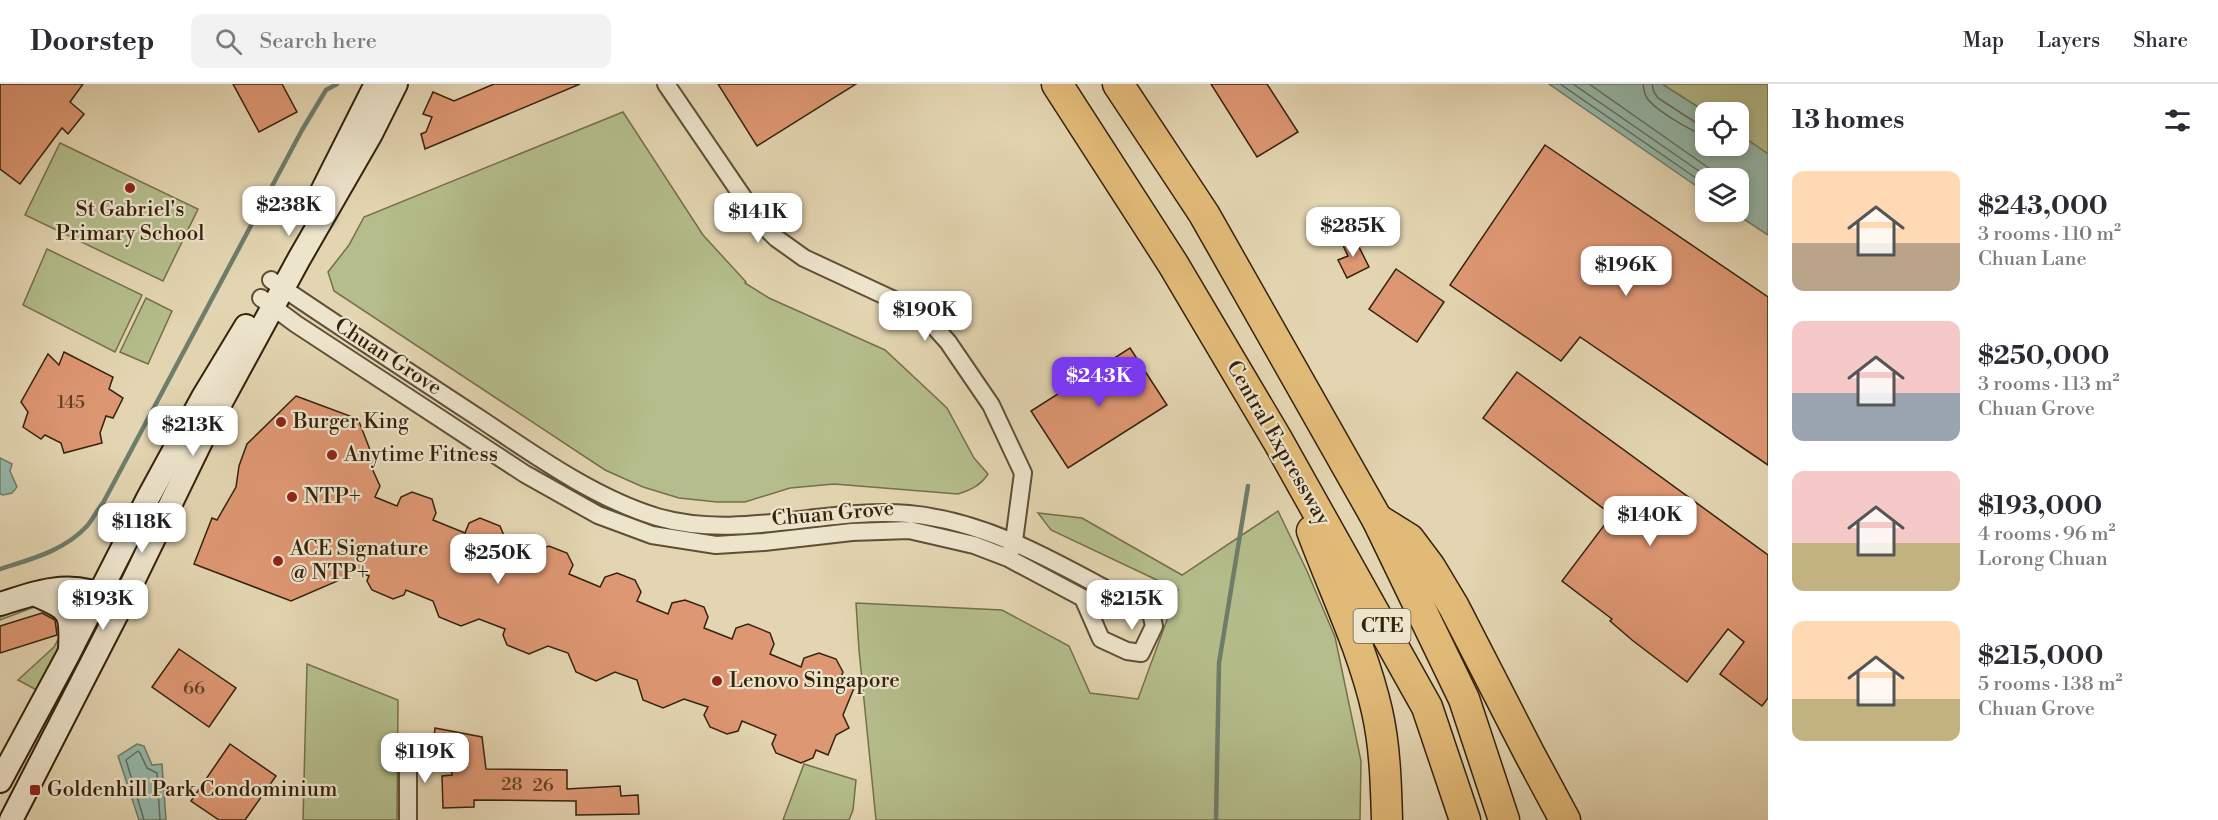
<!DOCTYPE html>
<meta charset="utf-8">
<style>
body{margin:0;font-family:"Libre Bodoni",serif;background:#f2f2f3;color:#2b2b33;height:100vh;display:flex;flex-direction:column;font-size:22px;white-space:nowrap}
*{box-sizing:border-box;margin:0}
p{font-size:20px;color:#7c7c81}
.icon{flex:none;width:33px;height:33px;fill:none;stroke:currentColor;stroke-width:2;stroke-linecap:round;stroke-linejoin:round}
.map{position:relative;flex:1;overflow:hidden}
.sheet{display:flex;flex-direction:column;background:#fff;width:450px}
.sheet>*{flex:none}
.controls{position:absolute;left:1695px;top:18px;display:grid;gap:12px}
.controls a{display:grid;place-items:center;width:54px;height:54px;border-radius:12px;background:#fff;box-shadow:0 3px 9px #0003;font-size:30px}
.price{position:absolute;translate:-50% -51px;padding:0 14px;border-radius:12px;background:#fff;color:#222;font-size:20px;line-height:39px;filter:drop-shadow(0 2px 3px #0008)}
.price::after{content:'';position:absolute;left:50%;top:36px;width:18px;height:14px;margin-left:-9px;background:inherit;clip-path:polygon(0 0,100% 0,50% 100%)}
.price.current{background:#7c3aed;color:#fff}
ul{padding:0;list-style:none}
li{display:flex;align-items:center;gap:18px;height:150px;padding:0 24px}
li span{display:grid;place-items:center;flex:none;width:168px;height:120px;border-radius:12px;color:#555}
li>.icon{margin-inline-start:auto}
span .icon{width:72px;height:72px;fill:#fffc;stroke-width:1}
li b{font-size:26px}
h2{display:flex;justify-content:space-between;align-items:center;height:72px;padding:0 24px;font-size:26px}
header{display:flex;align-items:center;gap:36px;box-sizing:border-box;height:84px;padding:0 30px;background:#fff;border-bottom:2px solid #e1e1e2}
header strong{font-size:28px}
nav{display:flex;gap:33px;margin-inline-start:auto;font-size:21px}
.search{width:420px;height:54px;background:#f2f2f3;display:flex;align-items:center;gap:15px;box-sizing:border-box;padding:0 21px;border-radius:12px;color:#7c7c81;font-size:22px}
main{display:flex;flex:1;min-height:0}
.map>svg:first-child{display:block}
.green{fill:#b4bd8b;stroke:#74704b;stroke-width:1.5}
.water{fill:#95b9ac;stroke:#6e7d6c;stroke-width:1.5}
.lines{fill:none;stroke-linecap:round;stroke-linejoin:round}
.shore{stroke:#646e5c;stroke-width:1.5}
.stream{stroke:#6e7d6c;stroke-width:4.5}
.building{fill:#de9773;stroke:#34220b;stroke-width:1.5}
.street-casing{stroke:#604f34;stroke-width:20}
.secondary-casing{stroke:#34220b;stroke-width:26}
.highway-casing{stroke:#34220b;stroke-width:33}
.street{stroke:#ede4cc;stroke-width:16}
.secondary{stroke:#ede4cc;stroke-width:22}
.highway{stroke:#e2ba78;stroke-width:30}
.poi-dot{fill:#8f2418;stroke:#ede4cc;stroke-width:2}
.labels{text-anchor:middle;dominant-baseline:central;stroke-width:4.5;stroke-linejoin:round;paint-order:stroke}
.number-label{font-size:18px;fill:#5e3f25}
.shield{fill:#ede4cc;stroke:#6c5c45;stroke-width:1.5}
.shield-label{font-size:20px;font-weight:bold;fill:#34220b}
.poi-label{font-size:21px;fill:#34220b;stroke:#ede4cc;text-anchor:start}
.street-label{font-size:21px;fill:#34220b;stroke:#ede4cc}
</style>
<header>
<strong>Doorstep</strong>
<div class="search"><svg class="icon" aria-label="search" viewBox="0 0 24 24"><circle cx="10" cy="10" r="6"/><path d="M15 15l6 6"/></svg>Search here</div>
<nav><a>Map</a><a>Layers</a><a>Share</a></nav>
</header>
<main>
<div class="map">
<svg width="1768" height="736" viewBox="0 0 1768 736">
<rect width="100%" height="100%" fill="#e3d5b1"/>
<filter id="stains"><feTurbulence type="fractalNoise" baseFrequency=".00333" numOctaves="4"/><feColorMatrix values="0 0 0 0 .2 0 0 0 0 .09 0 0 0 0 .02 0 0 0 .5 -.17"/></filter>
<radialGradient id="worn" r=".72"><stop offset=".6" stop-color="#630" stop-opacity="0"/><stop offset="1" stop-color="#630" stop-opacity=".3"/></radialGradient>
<g class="green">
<path d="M1662 0H1768V70L1739 50 1738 28H1706Z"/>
<path d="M623 28 703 151 746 198 745 199 769 214 885 266 947 324 974 374 988 390C981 401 971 406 958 410L834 400 790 404 745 418H717L679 414 643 403 605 386 334 207 328 188 349 161 364 133Z"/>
<path d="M60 59 198 125 163 197 25 131Z"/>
<path d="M47 165 142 211 115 268 23 221Z"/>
<path d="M146 214 172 227 148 280 120 268Z"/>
<path d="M1278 427 1307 487 1335 553 1361 677 1360 736H876L859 566 856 519 1002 526 1069 562 1090 609 1138 615 1178 506 1051 446 1038 429 1082 434 1182 491Z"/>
<path d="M32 519 62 523C85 552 61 584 46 611L18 596 54 563 61 550 54 525 37 522 0 536V531Z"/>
<path d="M307 580 398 616 397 736H303Z"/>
<path d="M804 680 856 696 853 726 849 736H783Z"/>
</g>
<g class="water">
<path d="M1549 0H1662L1706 28V62H1738L1739 50 1768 70V151L1733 128H1738V94H1706L1705 108Z"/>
<path d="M0 374 12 380 10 387 17 403 12 409 3 411 0 410Z"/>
<path d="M137 660 144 662 152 681 162 680 166 736H139L118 672Z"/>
</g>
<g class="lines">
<g class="shore">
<path d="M1560 0 1706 101"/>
<path d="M1573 0 1709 94"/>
<path d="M1589 0 1723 94"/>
<path d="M1643 0C1644 5 1644 10 1647 14 1654 25 1693 49 1706 51"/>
<path d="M1652 0 1654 8 1658 14 1698 40 1706 42"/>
<path d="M144 736 126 676 138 667 140 669 147 684 157 689 160 736"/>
</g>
<g class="stream">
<path d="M0 485C31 475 64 467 87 442 93 435 97 426 103 419L302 46 326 6 337 0"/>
<path d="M1216 736 1219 579 1248 402"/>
</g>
</g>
<g class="building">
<path d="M0 0H83L70 18 84 30 68 50 62 44 20 100 0 85Z"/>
<path d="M233 0H282L297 28 259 48Z"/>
<path d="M494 0H580L425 65 421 50 426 48 432 33 423 30 433 8 454 17Z"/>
<path d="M718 0H856L757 62Z"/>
<path d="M1211 0H1267L1298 48 1257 73Z"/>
<path d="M1545 61 1768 213V381L1580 253 1561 277 1450 201Z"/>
<path d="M1353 151 1369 183 1347 194 1338 176 1348 172 1341 157Z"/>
<path d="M1396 185 1444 218 1417 258 1369 225Z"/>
<path d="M1130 264 1167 321 1068 384 1031 327Z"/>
<path d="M64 268 113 293 109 305 123 314 113 334 106 332 100 349 102 359 64 369 61 359 45 351 41 355 23 343 28 328 21 318 48 270 59 281Z"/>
<path d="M1517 288 1768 471V614L1762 622 1720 590 1744 558 1728 545 1687 598 1632 556 1610 537 1612 535 1562 497 1612 431 1483 334Z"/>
<path d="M296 312 358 335 374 376 371 382 380 402 375 413 397 422 401 413 412 408 432 415 436 429 433 436 465 449 469 439 480 434 500 442 505 454 502 464 533 476 536 467 549 462 567 469 573 481 569 490 600 503 605 493 617 489 635 496 641 508 637 517 668 530 672 519 685 516 704 523 708 533 704 544 732 555 736 544 748 540 770 549 774 560 770 570 801 583 804 574 819 569 836 575 843 588 839 598 854 604 843 631 849 644 836 651 828 671 816 666 813 674 801 679 776 669 772 660 776 651 742 637 738 647 727 650 710 643 704 631 708 623 684 615 663 624 643 616 637 596 615 588 596 597 576 588 568 569 548 562 529 570 507 561 503 551 505 545 479 535 461 542 439 533 433 517 406 506 404 511 393 515 372 506 367 497 369 492 347 483 342 495 291 517 194 480 212 434 217 436 236 403 239 382 247 360Z"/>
<path d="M42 529 55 536 57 551 0 569V542Z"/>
<path d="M179 565 236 604 209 643 152 603Z"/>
<path d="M435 644 482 653 486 685 567 686V705L620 702 621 712 638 711 639 730 576 731V717L474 716V723L443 724 442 692 452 691 450 673 433 662Z"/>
<path d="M230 660 276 692 245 736H219L191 717Z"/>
</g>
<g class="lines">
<defs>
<g id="street">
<path d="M666 0 760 138 776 154 804 174 922 229 948 258 991 321 1023 389 1014 457 1011 466"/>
<path d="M261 214 296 240 525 390 598 431 652 451 716 461 764 458 852 448 909 446 974 461 1008 474 1083 514 1101 555 1127 567 1141 569 1154 542 1151 529C1074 490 998 438 909 430 826 423 739 457 657 433 594 414 533 370 479 334 409 288 340 243 271 196"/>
<path d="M408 736V663"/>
</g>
<g id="secondary">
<path d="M321 109 376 0"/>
<path d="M34 510C69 526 72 525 70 565"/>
<path d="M0 520C42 507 70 495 112 515"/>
<path d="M0 697 67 573 148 414 203 313 246 242"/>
<path d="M11 736 122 520 212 335 299 175 371 50 396 0"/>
</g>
<g id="highway">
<path d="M1057 0 1173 180 1278 357 1427 623 1465 736"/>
<path d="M1118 0 1204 130 1377 435 1464 615 1504 736"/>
<path d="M1377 435 1409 455 1430 483 1454 523 1529 669 1565 736"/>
<path d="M1312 447C1334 506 1363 565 1377 627 1385 662 1386 700 1387 736"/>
</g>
</defs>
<use href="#street" class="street-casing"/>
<use href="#secondary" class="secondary-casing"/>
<use href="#highway" class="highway-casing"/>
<use href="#street" class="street"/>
<use href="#secondary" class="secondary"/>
<use href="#highway" class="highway"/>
</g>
<g class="poi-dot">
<circle cx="130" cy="104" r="6"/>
<circle cx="281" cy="338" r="6"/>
<circle cx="332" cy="371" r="6"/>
<circle cx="292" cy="413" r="6"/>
<circle cx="278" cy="477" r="6"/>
<circle cx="717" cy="597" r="6"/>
<rect x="29" y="700" width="12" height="12" rx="3"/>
</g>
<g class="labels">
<g class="number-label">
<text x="71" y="318">145</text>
<text x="194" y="604">66</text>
<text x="512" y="700">28</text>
<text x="543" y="701">26</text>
</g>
<rect class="shield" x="1353.5" y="525" width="57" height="34" rx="4.5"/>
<g class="shield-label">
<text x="1382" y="542">CTE</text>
</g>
<g class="poi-label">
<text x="130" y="126" text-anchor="middle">St Gabriel's<tspan x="130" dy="24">Primary School</tspan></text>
<text x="293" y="338">Burger King</text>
<text x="344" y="371">Anytime Fitness</text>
<text x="304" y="413">NTP+</text>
<text x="290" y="465">ACE Signature<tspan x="290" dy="24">@ NTP+</tspan></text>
<text x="729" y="597">Lenovo Singapore</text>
<text x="47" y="706">Goldenhill Park Condominium</text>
</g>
<g class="street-label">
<text transform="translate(388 273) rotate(33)">Chuan Grove</text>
<text transform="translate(1278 359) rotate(60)">Central Expressway</text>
<text transform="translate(833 430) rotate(-5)">Chuan Grove</text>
</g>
</g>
<rect width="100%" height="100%" filter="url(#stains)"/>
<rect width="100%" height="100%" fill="url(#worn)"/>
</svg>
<div class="controls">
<a><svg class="icon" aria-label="locate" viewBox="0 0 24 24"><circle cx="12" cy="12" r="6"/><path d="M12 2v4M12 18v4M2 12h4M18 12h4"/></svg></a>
<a><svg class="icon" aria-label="layers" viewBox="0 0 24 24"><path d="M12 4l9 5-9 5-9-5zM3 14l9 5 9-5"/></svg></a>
</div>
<b class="price" style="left:289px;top:153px">$238K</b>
<b class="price" style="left:758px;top:160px">$141K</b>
<b class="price" style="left:1353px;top:174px">$285K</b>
<b class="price" style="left:1626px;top:213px">$196K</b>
<b class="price" style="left:925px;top:258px">$190K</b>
<b class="price current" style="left:1099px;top:324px">$243K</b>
<b class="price" style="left:193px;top:373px">$213K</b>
<b class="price" style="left:1650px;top:463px">$140K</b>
<b class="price" style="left:142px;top:470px">$118K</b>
<b class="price" style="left:498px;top:501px">$250K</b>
<b class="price" style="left:103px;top:547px">$193K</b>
<b class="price" style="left:1132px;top:547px">$215K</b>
<b class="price" style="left:425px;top:700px">$119K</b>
</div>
<section class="sheet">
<h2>13 homes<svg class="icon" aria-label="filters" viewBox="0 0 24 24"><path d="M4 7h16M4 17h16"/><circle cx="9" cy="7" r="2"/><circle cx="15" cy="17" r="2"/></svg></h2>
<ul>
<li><span style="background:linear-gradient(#ffd9b3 60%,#b9a48a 0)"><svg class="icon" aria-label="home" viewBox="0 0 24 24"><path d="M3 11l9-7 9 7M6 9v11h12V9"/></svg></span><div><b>$243,000</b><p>3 rooms · 110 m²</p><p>Chuan Lane</p></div></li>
<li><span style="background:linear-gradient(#f6c9c9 60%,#9aa5b1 0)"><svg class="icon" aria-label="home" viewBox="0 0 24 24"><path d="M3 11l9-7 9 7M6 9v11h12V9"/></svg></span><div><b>$250,000</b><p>3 rooms · 113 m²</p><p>Chuan Grove</p></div></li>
<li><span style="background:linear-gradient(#f6c9c9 60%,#c2b280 0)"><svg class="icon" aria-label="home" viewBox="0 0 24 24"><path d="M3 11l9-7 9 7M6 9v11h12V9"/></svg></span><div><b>$193,000</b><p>4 rooms · 96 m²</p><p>Lorong Chuan</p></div></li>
<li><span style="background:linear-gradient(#ffd9b3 65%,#c2b280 0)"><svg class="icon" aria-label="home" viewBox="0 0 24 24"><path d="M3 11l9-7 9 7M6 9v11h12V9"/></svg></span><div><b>$215,000</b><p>5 rooms · 138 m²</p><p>Chuan Grove</p></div></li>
</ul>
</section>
</main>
